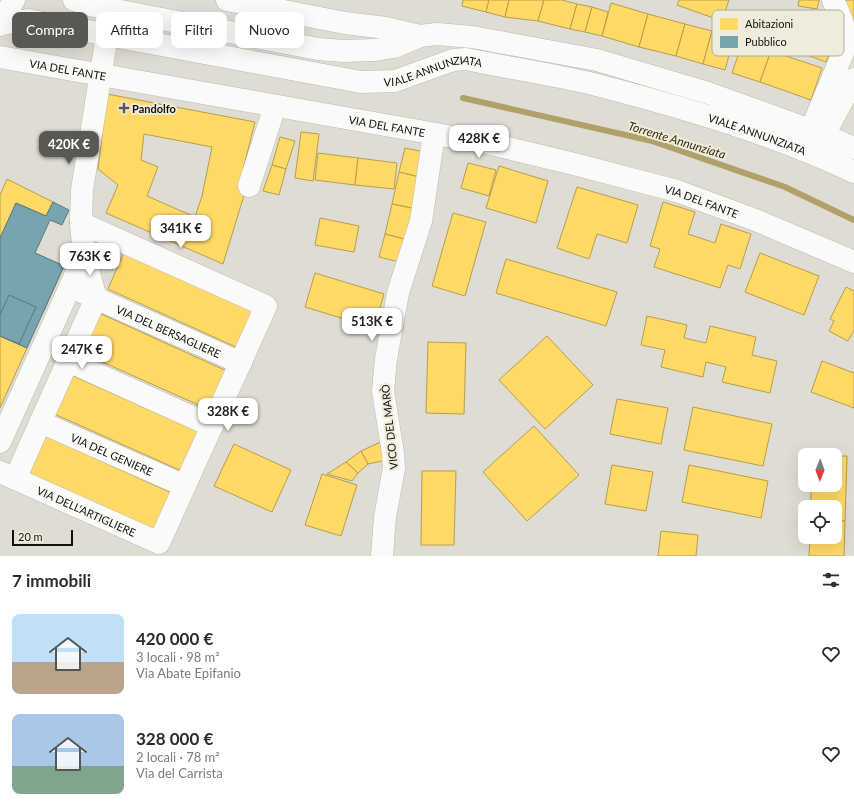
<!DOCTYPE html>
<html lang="it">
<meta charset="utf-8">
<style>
body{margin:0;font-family:Lato,sans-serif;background:#f2f2f3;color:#2b2b33;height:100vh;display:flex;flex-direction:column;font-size:15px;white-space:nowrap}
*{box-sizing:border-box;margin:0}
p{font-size:13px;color:#7c7c81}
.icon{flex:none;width:22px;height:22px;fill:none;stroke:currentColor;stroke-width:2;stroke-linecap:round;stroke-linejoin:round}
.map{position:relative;height:556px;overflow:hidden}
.sheet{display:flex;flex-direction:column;background:#fff;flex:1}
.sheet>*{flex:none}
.top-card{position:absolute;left:12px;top:12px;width:400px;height:36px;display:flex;gap:8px}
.needle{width:26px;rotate:181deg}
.controls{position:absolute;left:798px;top:448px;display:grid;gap:8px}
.controls a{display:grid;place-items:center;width:44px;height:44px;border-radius:8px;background:#fff;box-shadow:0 4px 16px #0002;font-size:20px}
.scale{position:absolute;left:12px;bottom:10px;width:61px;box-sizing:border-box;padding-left:4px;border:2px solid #13110c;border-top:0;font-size:11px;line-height:14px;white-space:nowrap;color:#13110c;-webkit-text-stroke:3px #f0ecdc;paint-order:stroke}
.price{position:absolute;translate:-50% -34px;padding:0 9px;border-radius:8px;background:#fff;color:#222;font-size:13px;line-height:26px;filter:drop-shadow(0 1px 2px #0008)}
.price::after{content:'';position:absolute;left:50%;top:24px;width:12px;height:9px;margin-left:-6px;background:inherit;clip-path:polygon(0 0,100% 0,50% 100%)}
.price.current{background:#5a5852;color:#fff}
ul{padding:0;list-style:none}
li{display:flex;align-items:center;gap:12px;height:100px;padding:0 12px}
li span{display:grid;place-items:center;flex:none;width:112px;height:80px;border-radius:8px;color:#555}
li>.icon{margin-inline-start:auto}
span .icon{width:48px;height:48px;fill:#fffc;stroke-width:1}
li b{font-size:17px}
h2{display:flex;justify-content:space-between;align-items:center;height:48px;padding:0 12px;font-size:17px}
.tag{padding:0 14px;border-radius:8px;background:#fff;box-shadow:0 4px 16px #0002;font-size:14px;line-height:36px}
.tag.current{background:#5a5852;color:#fff}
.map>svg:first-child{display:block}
.homes{fill:#ffd966;stroke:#b89d4b;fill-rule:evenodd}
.public{fill:#76a5af;stroke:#58797e}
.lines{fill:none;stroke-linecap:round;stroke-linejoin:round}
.stream{stroke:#b0a069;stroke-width:6}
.minor-casing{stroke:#bbb9b3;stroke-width:23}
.major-casing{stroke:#bbb9b3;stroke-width:23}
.minor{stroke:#fafaf8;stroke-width:22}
.major{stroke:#fafaf8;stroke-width:22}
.poi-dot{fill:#5a5852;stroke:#f0ecdc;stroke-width:1.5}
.labels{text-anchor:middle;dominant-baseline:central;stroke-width:4;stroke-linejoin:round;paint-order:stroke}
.street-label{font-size:11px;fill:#13110c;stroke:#f0ecdc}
.poi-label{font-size:11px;font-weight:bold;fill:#13110c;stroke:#f0ecdc;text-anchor:start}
.water-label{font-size:12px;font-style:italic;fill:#342b09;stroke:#f0ecdc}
.key{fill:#f0ecdc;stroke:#aeaa9e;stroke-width:1}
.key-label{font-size:11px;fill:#13110c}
</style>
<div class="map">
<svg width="854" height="556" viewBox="0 0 854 556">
<rect width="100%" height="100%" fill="#dedcd3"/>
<g class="homes">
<path d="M463 0H489L486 12 462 6Z"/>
<path d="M489 0H509L505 17 486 12Z"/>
<path d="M509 0H544L538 21 505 17Z"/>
<path d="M544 0H562L577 4 570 29 538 21Z"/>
<path d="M679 0H729L722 21 677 5Z"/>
<path d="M799 0H819L817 9 798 6Z"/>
<path d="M843 0H854V22Z"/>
<path d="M611 3 648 14 639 47 602 36Z"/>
<path d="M577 4 592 7 585 32 570 29Z"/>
<path d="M592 7 608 12 602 36 585 32Z"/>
<path d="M648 14 685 24 676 56 639 47Z"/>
<path d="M685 24 712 31 703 64 676 56Z"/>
<path d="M818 28 836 35 826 62 807 55Z"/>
<path d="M712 31 734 37 725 70 703 64Z"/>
<path d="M743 41 771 51 760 82 732 73Z"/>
<path d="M771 51 822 68 811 100 760 82Z"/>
<path d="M107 94 255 122 238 189 245 192 223 264 106 213 118 185 98 169ZM144 134 212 147 202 196 195 217 147 196 158 167 141 160Z"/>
<path d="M301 132 319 134 313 181 295 178Z"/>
<path d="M280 137 295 141 286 169 272 165Z"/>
<path d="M405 148 429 153 423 178 399 172Z"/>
<path d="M318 153 358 158 355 185 315 180Z"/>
<path d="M358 158 397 163 394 189 355 185Z"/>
<path d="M468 163 496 170 489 196 461 188Z"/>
<path d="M272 165 286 169 279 195 263 191Z"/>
<path d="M499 166 548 181 536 223 486 208Z"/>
<path d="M399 172 423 178 416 209 392 204Z"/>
<path d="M7 179 53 202 46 216 16 203 0 238V195Z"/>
<path d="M577 187 638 205 627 243 597 234 589 259 557 248Z"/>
<path d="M663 202 695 212 688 234 715 243 721 224 751 234 740 269 728 265 720 288 654 267 660 249 650 246Z"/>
<path d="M392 204 416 209 408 240 385 234Z"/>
<path d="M453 213 486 222 465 296 432 286Z"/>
<path d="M320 218 359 226 354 252 315 245Z"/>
<path d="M385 234 408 240 403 263 379 257Z"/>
<path d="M20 246 64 266 44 311 0 290Z"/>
<path d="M125 250 258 310 240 349 108 289Z"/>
<path d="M760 253 819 276 804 315 745 292Z"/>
<path d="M506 259 617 292 606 326 496 293Z"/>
<path d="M315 273 384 294 374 328 305 307Z"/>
<path d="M846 287 854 291V330L848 341 829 331 834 321 830 319Z"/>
<path d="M97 312 229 372 212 411 80 352Z"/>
<path d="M647 316 687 325 684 338 706 343 710 326 756 337 752 355 777 361 770 393 722 382 726 367 706 362 703 377 661 367 665 350 641 345Z"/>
<path d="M0 336 16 343 0 377Z"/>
<path d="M0 336 27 348 0 408Z"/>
<path d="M547 336 593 385 545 429 499 380Z"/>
<path d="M428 342 466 343 464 414 426 413Z"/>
<path d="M822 361 854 373V408L811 392Z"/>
<path d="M69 374 202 433 184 472 52 413Z"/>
<path d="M617 399 668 408 661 444 610 434Z"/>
<path d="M693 407 772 424 763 466 684 450Z"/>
<path d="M534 426 579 475 527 521 483 472Z"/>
<path d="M42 434 174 494 157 533 24 473Z"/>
<path d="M385 440 387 460 368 464 361 451Z"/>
<path d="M234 444 291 470 272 512 214 486Z"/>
<path d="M361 451 368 464 358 473 346 462Z"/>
<path d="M835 456H847L845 521H835V507H811V485H835Z"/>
<path d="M346 462 358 473 352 481 327 474Z"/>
<path d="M612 465 653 472 646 511 605 504Z"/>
<path d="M689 465 768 481 761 518 682 502Z"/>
<path d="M422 471H456L454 545H421Z"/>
<path d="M322 474 357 485 341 536 305 525Z"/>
<path d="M835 521H845L844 556H809L810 537H835Z"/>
<path d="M661 531 698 535 696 556H658Z"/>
</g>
<g class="public">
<path d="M53 202 69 210 62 225 50 220 35 253 64 266 27 348 0 336V238L16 203 46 216Z"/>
<path d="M9 295 36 307 19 344 0 336V315Z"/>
</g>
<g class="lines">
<path class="stream" d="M463 98 652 141 785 187 854 220"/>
<defs>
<g id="minor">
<path d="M227 0 345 23 386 28 420 36"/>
<path id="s1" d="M0 57 487 143 574 164 677 191 758 221 854 262"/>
<path d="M813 149 811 130 845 48C847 29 841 17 833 0"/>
<path d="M818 152 824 135 854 79"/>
<path d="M249 186 275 106"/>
<path id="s2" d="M82 292 241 363"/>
<path d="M68 361 212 426"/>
<path id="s3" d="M40 422 185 486"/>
<path d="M0 442 84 256"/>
<path id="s4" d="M0 472 159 543 266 306 81 223"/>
<path d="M15 479 96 298 84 256 81 223 82 190 107 35"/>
<path d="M382 556 385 517 394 468 393 453 383 391 386 359 398 293 421 221 434 134"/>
</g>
<g id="major">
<path d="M74 0 94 6 318 49 344 51 375 50 394 47 420 36 437 34 472 37 597 60 708 93 824 135 854 148"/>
<path id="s5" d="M2 24 28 20 361 82 395 81 453 60 466 59C508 68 552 74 593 84 682 107 771 133 854 172"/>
<path d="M0 25 14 0"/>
</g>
</defs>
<use href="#minor" class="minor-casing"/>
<use href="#major" class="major-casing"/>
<use href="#minor" class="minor"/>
<use href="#major" class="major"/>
</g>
<path class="poi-dot" d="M122 102h4v4h4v4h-4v4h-4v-4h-4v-4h4z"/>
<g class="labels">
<g class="street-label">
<text stroke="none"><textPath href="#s1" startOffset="69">VIA DEL FANTE</textPath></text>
<text stroke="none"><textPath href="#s5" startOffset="439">VIALE ANNUNZIATA</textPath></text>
<text stroke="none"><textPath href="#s1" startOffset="393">VIA DEL FANTE</textPath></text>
<text stroke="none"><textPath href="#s5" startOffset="775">VIALE ANNUNZIATA</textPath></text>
<text stroke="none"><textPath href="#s1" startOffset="717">VIA DEL FANTE</textPath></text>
<text stroke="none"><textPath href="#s2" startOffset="95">VIA DEL BERSAGLIERE</textPath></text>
<text transform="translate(389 427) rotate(-96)">VICO DEL MARÒ</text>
<text stroke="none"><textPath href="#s3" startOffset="79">VIA DEL GENIERE</textPath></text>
<text stroke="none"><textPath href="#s4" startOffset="95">VIA DELL'ARTIGLIERE</textPath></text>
</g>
<g class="poi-label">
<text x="132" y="108">Pandolfo</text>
</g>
<g class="water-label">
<text transform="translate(677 140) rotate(17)">Torrente Annunziata</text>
</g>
</g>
<rect x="712" y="10" width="132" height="46" rx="6" class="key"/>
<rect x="720" y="18" width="18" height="12" fill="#ffd966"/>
<rect x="720" y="36" width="18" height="12" fill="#76a5af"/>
<g class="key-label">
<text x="745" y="28">Abitazioni</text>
<text x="745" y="46">Pubblico</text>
</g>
</svg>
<div class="controls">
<a><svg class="needle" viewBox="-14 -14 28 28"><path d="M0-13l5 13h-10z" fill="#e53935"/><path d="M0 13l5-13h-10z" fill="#7c7c81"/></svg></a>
<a><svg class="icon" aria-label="locate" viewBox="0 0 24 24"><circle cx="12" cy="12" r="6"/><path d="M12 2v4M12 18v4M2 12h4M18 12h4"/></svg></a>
</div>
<div class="scale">20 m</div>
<b class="price" style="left:479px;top:159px">428K €</b>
<b class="price current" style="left:69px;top:165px">420K €</b>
<b class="price" style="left:181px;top:249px">341K €</b>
<b class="price" style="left:90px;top:277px">763K €</b>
<b class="price" style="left:372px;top:342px">513K €</b>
<b class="price" style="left:82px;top:370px">247K €</b>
<b class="price" style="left:228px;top:432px">328K €</b>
<div class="top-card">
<a class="tag current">Compra</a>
<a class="tag">Affitta</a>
<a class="tag">Filtri</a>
<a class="tag">Nuovo</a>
</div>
</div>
<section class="sheet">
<h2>7 immobili<svg class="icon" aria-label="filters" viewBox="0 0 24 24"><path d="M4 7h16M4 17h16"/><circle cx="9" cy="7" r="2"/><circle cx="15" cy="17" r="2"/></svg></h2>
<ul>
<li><span style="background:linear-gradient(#bfe0f5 60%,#b9a48a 0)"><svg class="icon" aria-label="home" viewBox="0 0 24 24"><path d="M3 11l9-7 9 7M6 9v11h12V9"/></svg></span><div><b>420 000 €</b><p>3 locali · 98 m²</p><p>Via Abate Epifanio</p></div><svg class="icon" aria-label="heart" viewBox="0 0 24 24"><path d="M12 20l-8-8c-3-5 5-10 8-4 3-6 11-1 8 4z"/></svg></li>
<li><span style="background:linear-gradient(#a9c7e8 65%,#7fa58c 0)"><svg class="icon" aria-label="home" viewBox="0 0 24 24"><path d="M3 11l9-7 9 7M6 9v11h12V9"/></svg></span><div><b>328 000 €</b><p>2 locali · 78 m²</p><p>Via del Carrista</p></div><svg class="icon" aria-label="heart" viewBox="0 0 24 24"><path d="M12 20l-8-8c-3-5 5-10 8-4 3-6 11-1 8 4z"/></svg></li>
</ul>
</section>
